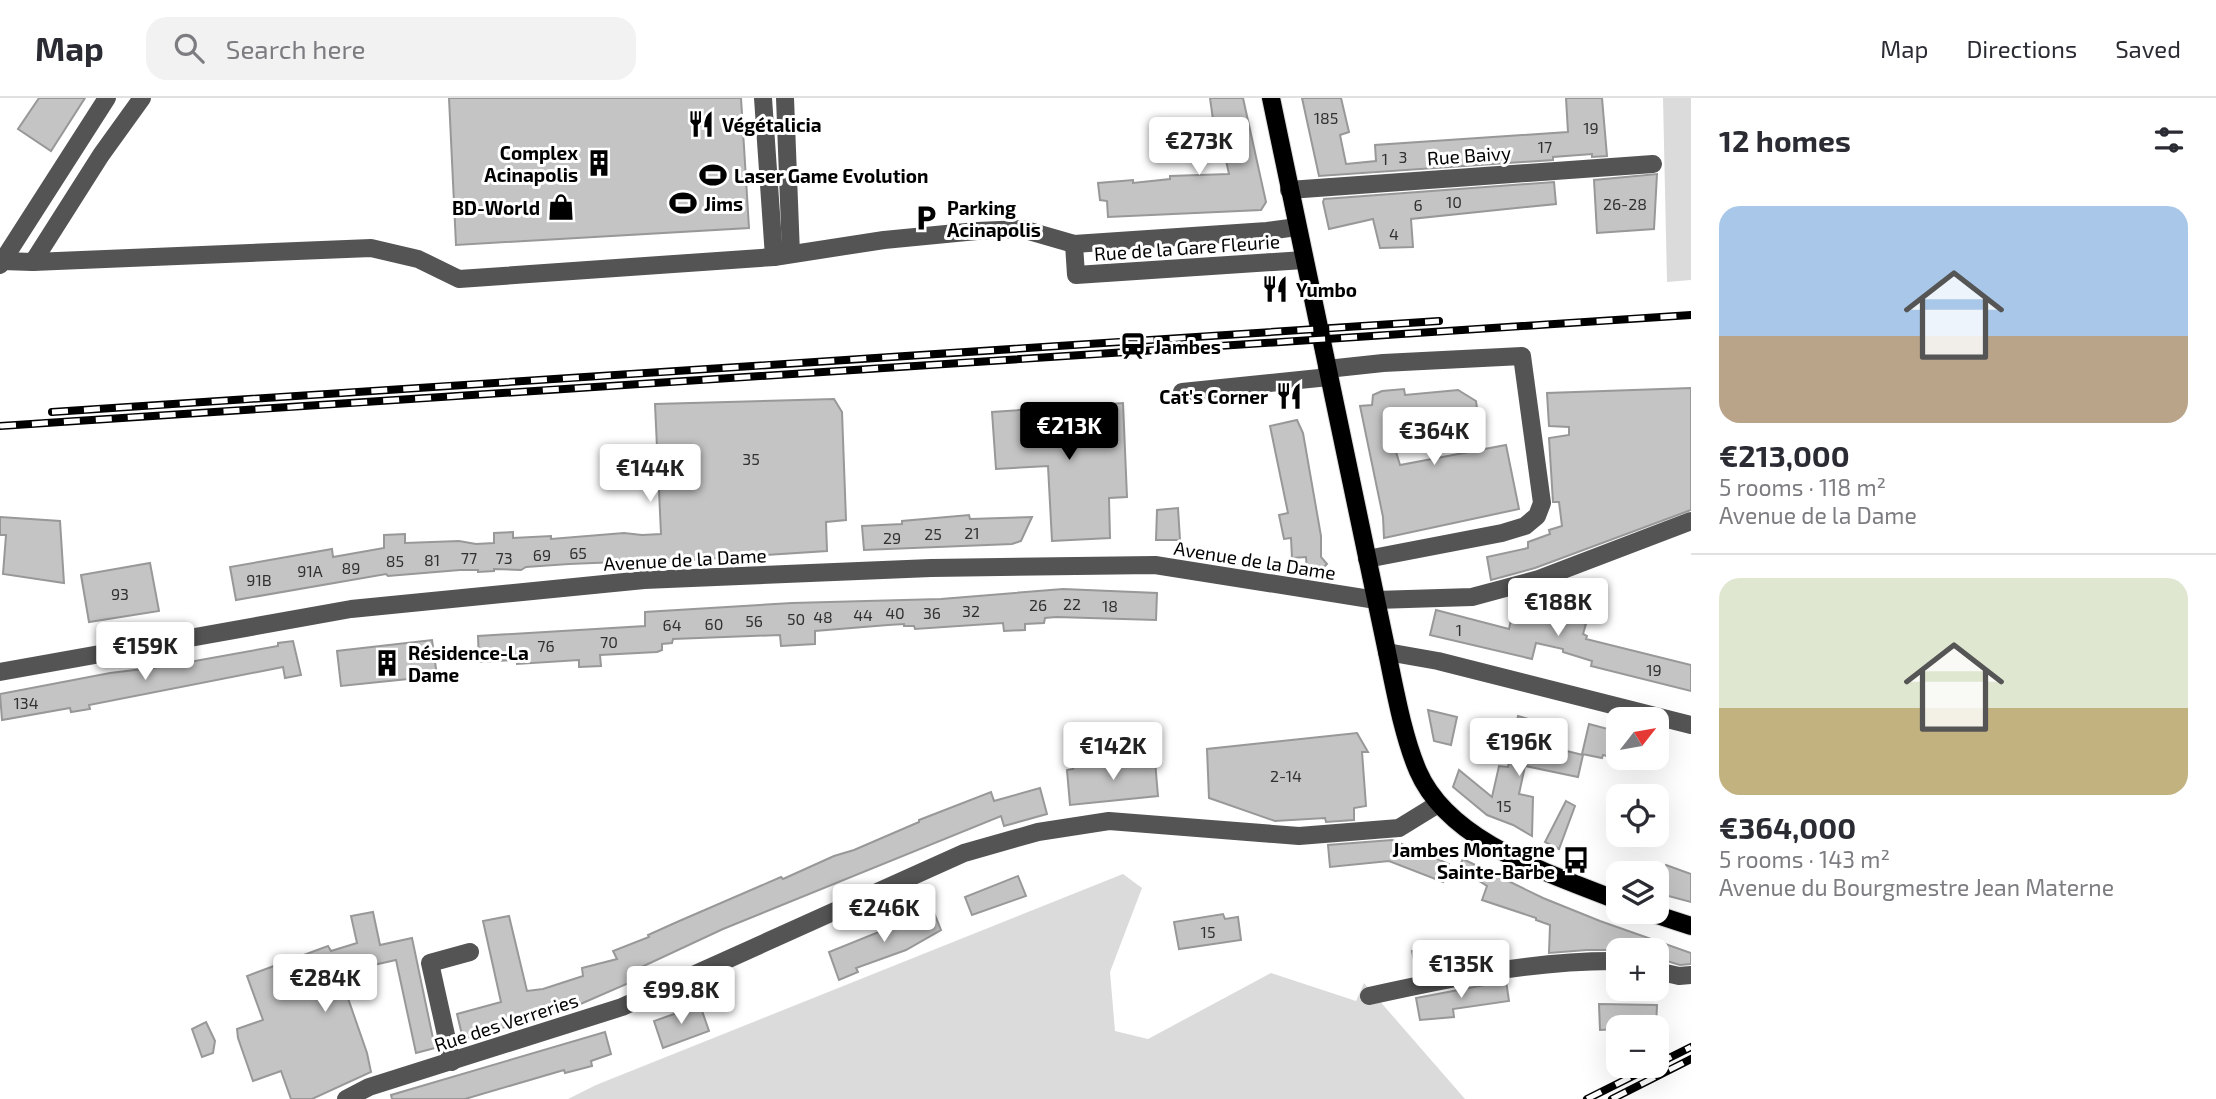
<!DOCTYPE html>
<meta charset="utf-8">
<style>
body{margin:0;font-family:"Exo 2",sans-serif;background:#f2f2f3;color:#2b2b33;height:100vh;display:flex;flex-direction:column;font-size:26px;white-space:nowrap}
*{box-sizing:border-box;margin:0}
p{font-size:23px;color:#7c7c81}
.icon{flex:none;width:38px;height:38px;fill:none;stroke:currentColor;stroke-width:2;stroke-linecap:round;stroke-linejoin:round}
.map{position:relative;flex:1;overflow:hidden}
.side{display:flex;flex-direction:column;background:#fff;width:525px}
.side>*{flex:none}
.needle{width:46px;rotate:59deg}
.tools{position:absolute;left:1606px;top:609px;display:grid;gap:14px}
.tools a{display:grid;place-items:center;width:63px;height:63px;border-radius:14px;background:#fff;box-shadow:0 7px 28px #0002;font-size:35px}
.price{position:absolute;translate:-50% -60px;padding:0 16px;border-radius:7px;background:#fff;color:#222;font-size:23px;line-height:46px;filter:drop-shadow(0 2px 4px #0008)}
.price::after{content:'';position:absolute;left:50%;top:42px;width:21px;height:16px;margin-left:-10px;background:inherit;clip-path:polygon(0 0,100% 0,50% 100%)}
.price.on{background:#000;color:#fff}
ul{padding:0;list-style:none}
li{display:grid;align-content:center;gap:14px;height:371px;padding:0 28px}
li+li{border-top:2px solid #e1e1e2}
li span{display:grid;place-items:center;height:217px;border-radius:21px;color:#555}
li>.icon{margin-inline-start:auto}
span .icon{width:126px;height:126px;fill:#fffc;stroke-width:1}
li b{font-size:30px}
h2{display:flex;justify-content:space-between;align-items:center;height:84px;padding:0 28px;font-size:30px}
header{display:flex;align-items:center;gap:42px;box-sizing:border-box;height:98px;padding:0 35px;background:#fff;border-bottom:2px solid #e1e1e2}
header strong{font-size:33px}
nav{display:flex;gap:38px;margin-inline-start:auto;font-size:24px}
.search{width:490px;height:63px;background:#f2f2f3;display:flex;align-items:center;gap:18px;box-sizing:border-box;padding:0 24px;border-radius:21px;color:#7c7c81;font-size:26px}
main{display:flex;flex:1;min-height:0}
.map>svg:first-child{display:block}
.green{fill:#dbdbdb}
.building{fill:#c4c4c4;stroke:#989898;stroke-width:2}
.lines{fill:none;stroke-linecap:round;stroke-linejoin:round}
.major-casing{stroke:#dbdbdb;stroke-width:20}
.minor{stroke:#545454;stroke-width:18}
.major{stroke:#000;stroke-width:18}
.rail-casing{stroke:#000;stroke-width:8}
.rail{stroke:#fff;stroke-width:5;stroke-dasharray:16;stroke-linecap:butt}
.labels{text-anchor:middle;dominant-baseline:central;stroke-width:6;stroke-linejoin:round;paint-order:stroke}
.number-label{font-size:16px;fill:#313131}
.poi-label{font-size:19px;font-weight:bold;fill:#000;stroke:#fff;text-anchor:start}
.street-label{font-size:19px;fill:#000;stroke:#fff}
</style>
<header>
<strong>Map</strong>
<div class="search"><svg class="icon" aria-label="search" viewBox="0 0 24 24"><circle cx="10" cy="10" r="6"/><path d="M15 15l6 6"/></svg>Search here</div>
<nav><a>Map</a><a>Directions</a><a>Saved</a></nav>
</header>
<main>
<div class="map">
<svg width="1691" height="1001" viewBox="0 0 1691 1001">
<rect width="100%" height="100%" fill="#fff"/>
<g class="green">
<path d="M1663 0H1691V182L1667 184Z"/>
<path d="M1123 776 1142 790 1110 874 1115 933 1148 941 1271 875 1356 903 1364 885 1465 1001H568L596 987Z"/>
</g>
<g class="building">
<path d="M39 0H85L51 53 18 31Z"/>
<path d="M449 0H741L749 130 456 147Z"/>
<path d="M1210 0H1243L1266 104 1261 112 1108 119 1107 103 1100 102 1098 85 1133 82V85L1170 81V78L1229 76 1220 35 1215 36Z"/>
<path d="M1302 0H1341L1349 34 1340 37 1346 66 1376 63 1375 47 1568 34 1566 0H1602L1607 58 1592 59V56L1553 59V62L1319 78Z"/>
<path d="M1657 76 1654 131 1597 135 1594 82Z"/>
<path d="M1554 84 1556 106 1411 121 1413 149 1380 150 1373 121 1329 131 1323 104 1324 101Z"/>
<path d="M1691 290V412L1535 470 1491 482 1487 459 1528 450V444L1550 436 1549 432 1562 428 1559 404H1553L1549 340 1569 337V329L1549 328 1547 295Z"/>
<path d="M1404 291 1405 297 1458 292 1476 303 1479 324 1391 320 1396 336 1391 337 1400 367 1506 347 1519 411 1384 440 1383 419 1360 308 1372 307 1373 297 1382 293Z"/>
<path d="M834 301 842 314 846 422 826 424 827 453 645 465 643 463 569 466 526 469 521 472 494 471V473L478 474V472H460L388 478 386 476 236 502 230 469 332 451 333 459 384 450V437L405 436V445L459 443 476 446 494 445V435L513 434V440L551 438V441L624 435 642 437 661 436 655 306Z"/>
<path d="M1123 305 1127 399 1109 400 1110 440 1052 443 1048 368 996 371 992 314Z"/>
<path d="M1297 322 1303 335 1321 438V459L1327 466 1320 473H1307L1306 459 1292 460 1291 440 1284 441 1279 417 1288 415 1270 328Z"/>
<path d="M1178 410 1180 442H1156L1157 412Z"/>
<path d="M969 417 970 421 1032 419 1021 443 1012 446 864 452 862 428 902 426V423Z"/>
<path d="M0 419 60 423 64 485 3 476 6 437H0Z"/>
<path d="M150 465 159 513 89 524 81 477Z"/>
<path d="M1553 488 1577 493 1570 521 1586 526 1583 536 1587 538 1586 541 1691 567V593L1591 568 1592 563 1563 554V551L1536 545 1532 561 1430 537 1436 512 1509 531 1516 499Z"/>
<path d="M1063 491 1157 495 1156 522 1056 519 1045 520 1044 525 1025 526V532L1004 533 1003 525 915 531 914 528H904V526L888 527 815 533V546L781 548 780 537 673 541 672 545 662 546V552L657 554 600 557 601 568 579 569V562L517 566V562L479 564 478 538 645 528V514L792 505 941 501Z"/>
<path d="M432 542 437 578 341 588 337 553Z"/>
<path d="M293 543 301 577 285 580 283 569 89 607 90 611 71 614 70 610 2 622 0 596 110 575 167 568 278 548V545Z"/>
<path d="M1428 612 1457 619 1451 647 1434 643Z"/>
<path d="M1518 618 1539 624 1534 645 1583 657 1578 679 1525 668 1519 696 1533 699 1532 738 1513 727 1487 717 1453 689 1459 672 1492 699 1499 668 1508 669Z"/>
<path d="M1589 626 1619 634V661L1603 657 1602 660 1582 656Z"/>
<path d="M1357 635 1368 654H1362L1366 708 1354 710V722L1326 724 1325 720 1275 723 1209 700 1207 651Z"/>
<path d="M1148 661 1149 663H1155L1158 698 1070 707 1067 672 1073 671V669L1104 668V665Z"/>
<path d="M1040 690 1047 716 1004 728 1001 718 723 831 635 872 638 881 569 911 463 941 457 916 501 904 483 823 509 818 527 893 543 891 583 878 582 870 617 861 613 853 649 839 648 837 677 824 781 779 783 781 834 758 854 752 919 724V722L991 694 994 703Z"/>
<path d="M1566 703 1575 708 1559 751 1545 744Z"/>
<path d="M1392 742 1449 766 1443 784 1389 763 1330 769 1328 747Z"/>
<path d="M1463 761 1543 800 1600 823 1691 855V866L1680 867 1657 860V852H1587L1549 855 1550 827 1536 822V820L1482 802 1487 788 1458 770Z"/>
<path d="M1666 767 1691 776V804L1657 795V780L1662 781Z"/>
<path d="M1018 778 1026 798 972 817 965 799Z"/>
<path d="M933 812 941 832 906 852 856 870 858 874 839 882 829 854Z"/>
<path d="M373 814 380 847 412 840 435 950 416 955 396 862 347 873 349 879 342 883 367 955 371 974 312 1001H291L281 973 253 983 238 940 237 931 263 922 247 878 328 848 331 853 357 845 351 818Z"/>
<path d="M1223 816 1225 821 1238 819 1241 842 1179 851 1174 824Z"/>
<path d="M1457 847 1459 855H1463L1464 867 1417 876 1412 853Z"/>
<path d="M1506 883 1509 903 1453 911 1454 919 1420 922 1416 900Z"/>
<path d="M1599 906 1657 907 1656 929 1600 932Z"/>
<path d="M700 907 709 933 663 950 654 923Z"/>
<path d="M206 924 215 943 213 955 202 959 192 931Z"/>
<path d="M605 934 611 956 591 963 592 968 565 975 564 972 465 1001H392L391 997Z"/>
</g>
<g class="lines">
<defs>
<g id="major">
<path d="M1271 0 1387 554C1395 592 1403 638 1418 673 1449 745 1552 776 1619 803"/>
<path d="M1648 814 1691 828"/>
</g>
</defs>
<use href="#major" class="major-casing"/>
<g class="minor">
<path d="M763 0 774 159"/>
<path d="M785 0 791 156"/>
<path d="M1289 92 1653 66"/>
<path d="M1074 146 1076 177 1304 162"/>
<path d="M2 163 33 164 101 57 142 0"/>
<path d="M33 164 371 150 418 161 459 181 774 159 884 142 977 133 1022 131 1074 146 1267 133 1297 129"/>
<path d="M0 167 107 0"/>
<path d="M1327 271 1383 265 1522 258 1542 405 1537 418 1525 428 1502 435 1367 461"/>
<path d="M1182 294 1329 279"/>
<path d="M1387 554 1438 563 1691 627"/>
<path d="M0 574 351 511 644 482 931 470 1155 467 1376 502 1472 499 1539 481 1691 423"/>
<path d="M1657 873 1679 878 1691 877"/>
<path d="M1369 898C1451 880 1535 862 1619 863"/>
<path d="M452 964 430 865 470 854"/>
<path d="M346 1001 369 989 622 909 964 755 1038 734 1109 723 1299 738 1399 730 1438 706"/>
</g>
<use href="#major" class="major"/>
<defs>
<g id="rail">
<path d="M52 314 1439 223"/>
<path d="M0 328 1691 217"/>
<path d="M1657 966 1691 949"/>
<path d="M1587 1001 1653 968"/>
<path d="M1612 1001 1691 961"/>
</g>
</defs>
<use href="#rail" class="rail-casing"/>
<use href="#rail" class="rail"/>
</g>
<defs>
<symbol id="restaurant-bare" viewBox="-9 -9 18 18"><path d="M-5-6h1v4h1v-4h1v4h1v-4h1v5L-1.5 .5V6h-2V.5L-5-1ZM5-6V6H3V1.5H1.5Q1.5-4 5-6Z" fill="#000" stroke="#fff" stroke-width="2.5" paint-order="stroke"/></symbol>
<symbol id="building-bare" viewBox="-9 -9 18 18"><path d="M-4-6H4V6H1V3H-1V6H-4ZM-2.5-4.3h1.7v1.8h-1.7ZM.8-4.3h1.7v1.8H.8ZM-2.5-1h1.7V.8h-1.7ZM.8-1h1.7V.8H.8Z" fill="#000" stroke="#fff" stroke-width="2.5" paint-order="stroke"/></symbol>
<symbol id="stadium-bare" viewBox="-9 -9 18 18"><path d="M0-5a6.5 5 0 1 0 0 10a6.5 5 0 1 0 0-10ZM-3.5-1.8h7v3.6h-7Z" fill="#000" stroke="#fff" stroke-width="2.5" paint-order="stroke"/></symbol>
<symbol id="shop-bare" viewBox="-9 -9 18 18"><path d="M-5-2.5h2.3a2.7 3.5 0 0 1 5.4 0H5L5.5 6h-11ZM-1.5-2.5h3a1.5 2.3 0 0 0-3 0Z" fill="#000" stroke="#fff" stroke-width="2.5" paint-order="stroke"/></symbol>
<symbol id="parking-bare" viewBox="-9 -9 18 18"><path d="M-3.5-5.5H1a3.5 3.5 0 0 1 0 7H-1V5.5H-3.5ZM-1-3.4V-.6H.8a1.4 1.4 0 0 0 0-2.8Z" fill="#000" stroke="#fff" stroke-width="2.5" paint-order="stroke"/></symbol>
<symbol id="station-bare" viewBox="-9 -9 18 18"><path d="M-3-6H3Q5-6 5-4V2Q5 4 3 4L4.5 6H3L1.5 4h-3L-3 6H-4.5L-3 4Q-5 4-5 2V-4Q-5-6-3-6ZM-3.5-4v3h7v-3ZM-3.5 1v1.5H-2V1ZM2 1v1.5H3.5V1Z" fill="#000" stroke="#fff" stroke-width="2.5" paint-order="stroke"/></symbol>
<symbol id="bus-bare" viewBox="-9 -9 18 18"><path d="M-5-6H5V4H4V6H2V4H-2V6H-4V4H-5ZM-3.5-4V0h7V-4ZM-3.5 1.2v1.5H-2V1.2ZM2 1.2v1.5H3.5V1.2Z" fill="#000" stroke="#fff" stroke-width="2.5" paint-order="stroke"/></symbol>
</defs>
<g fill-rule="evenodd">
<use href="#restaurant-bare" x="682" y="7" width="38" height="38"/>
<use href="#building-bare" x="580" y="46" width="38" height="38"/>
<use href="#stadium-bare" x="694" y="58" width="38" height="38"/>
<use href="#stadium-bare" x="664" y="86" width="38" height="38"/>
<use href="#shop-bare" x="542" y="90" width="38" height="38"/>
<use href="#parking-bare" x="907" y="101" width="38" height="38"/>
<use href="#restaurant-bare" x="1256" y="172" width="38" height="38"/>
<use href="#station-bare" x="1114" y="229" width="38" height="38"/>
<use href="#restaurant-bare" x="1270" y="279" width="38" height="38"/>
<use href="#building-bare" x="368" y="546" width="38" height="38"/>
<use href="#bus-bare" x="1557" y="743" width="38" height="38"/>
</g>
<g class="labels">
<g class="number-label">
<text x="1326" y="19">185</text>
<text x="1591" y="29">19</text>
<text x="1545" y="48">17</text>
<text x="1403" y="58">3</text>
<text x="1385" y="60">1</text>
<text x="1454" y="103">10</text>
<text x="1625" y="105">26-28</text>
<text x="1418" y="106">6</text>
<text x="1394" y="135">4</text>
<text x="751" y="360">35</text>
<text x="972" y="434">21</text>
<text x="933" y="435">25</text>
<text x="892" y="439">29</text>
<text x="578" y="454">65</text>
<text x="542" y="456">69</text>
<text x="469" y="459">77</text>
<text x="504" y="459">73</text>
<text x="432" y="461">81</text>
<text x="395" y="462">85</text>
<text x="351" y="469">89</text>
<text x="310" y="472">91A</text>
<text x="259" y="481">91B</text>
<text x="120" y="495">93</text>
<text x="1072" y="505">22</text>
<text x="1038" y="506">26</text>
<text x="1110" y="507">18</text>
<text x="971" y="512">32</text>
<text x="895" y="514">40</text>
<text x="932" y="514">36</text>
<text x="863" y="516">44</text>
<text x="823" y="518">48</text>
<text x="796" y="520">50</text>
<text x="754" y="522">56</text>
<text x="714" y="525">60</text>
<text x="672" y="526">64</text>
<text x="1459" y="531">1</text>
<text x="609" y="543">70</text>
<text x="546" y="547">76</text>
<text x="1654" y="571">19</text>
<text x="26" y="604">134</text>
<text x="1286" y="677">2-14</text>
<text x="1504" y="707">15</text>
<text x="1208" y="833">15</text>
</g>
<g class="poi-label">
<text x="722" y="26">Végétalicia</text>
<text x="578" y="54" text-anchor="end">Complex<tspan x="578" dy="22">Acinapolis</tspan></text>
<text x="734" y="77">Laser Game Evolution</text>
<text x="704" y="105">Jims</text>
<text x="540" y="109" text-anchor="end">BD-World</text>
<text x="947" y="109">Parking<tspan x="947" dy="22">Acinapolis</tspan></text>
<text x="1296" y="191">Yumbo</text>
<text x="1154" y="248">Jambes</text>
<text x="1268" y="298" text-anchor="end">Cat's Corner</text>
<text x="408" y="554">Résidence-La<tspan x="408" dy="22">Dame</tspan></text>
<text x="1555" y="751" text-anchor="end">Jambes Montagne<tspan x="1555" dy="22">Sainte-Barbe</tspan></text>
</g>
<g class="street-label">
<text transform="translate(1469 57) rotate(-4)">Rue Baivy</text>
<text transform="translate(1187 149) rotate(-4)">Rue de la Gare Fleurie</text>
<text transform="translate(685 461) rotate(-3)">Avenue de la Dame</text>
<text transform="translate(1255 462) rotate(9)">Avenue de la Dame</text>
<text transform="translate(506 924) rotate(-18)">Rue des Verreries</text>
</g>
</g>
</svg>
<div class="tools">
<a><svg class="needle" viewBox="-14 -14 28 28"><path d="M0-13l5 13h-10z" fill="#e53935"/><path d="M0 13l5-13h-10z" fill="#7c7c81"/></svg></a>
<a><svg class="icon" aria-label="locate" viewBox="0 0 24 24"><circle cx="12" cy="12" r="6"/><path d="M12 2v4M12 18v4M2 12h4M18 12h4"/></svg></a>
<a><svg class="icon" aria-label="layers" viewBox="0 0 24 24"><path d="M12 4l9 5-9 5-9-5zM3 14l9 5 9-5"/></svg></a>
<a>+</a>
<a>−</a>
</div>
<b class="price" style="left:1199px;top:79px">€273K</b>
<b class="price on" style="left:1069px;top:364px">€213K</b>
<b class="price" style="left:1434px;top:369px">€364K</b>
<b class="price" style="left:650px;top:406px">€144K</b>
<b class="price" style="left:1558px;top:540px">€188K</b>
<b class="price" style="left:145px;top:584px">€159K</b>
<b class="price" style="left:1519px;top:680px">€196K</b>
<b class="price" style="left:1113px;top:684px">€142K</b>
<b class="price" style="left:884px;top:846px">€246K</b>
<b class="price" style="left:1461px;top:902px">€135K</b>
<b class="price" style="left:325px;top:916px">€284K</b>
<b class="price" style="left:681px;top:928px">€99.8K</b>
</div>
<section class="side">
<h2>12 homes<svg class="icon" aria-label="filters" viewBox="0 0 24 24"><path d="M4 7h16M4 17h16"/><circle cx="9" cy="7" r="2"/><circle cx="15" cy="17" r="2"/></svg></h2>
<ul>
<li><span style="background:linear-gradient(#a9c7e8 60%,#b9a48a 0)"><svg class="icon" aria-label="home" viewBox="0 0 24 24"><path d="M3 11l9-7 9 7M6 9v11h12V9"/></svg></span><div><b>€213,000</b><p>5 rooms · 118 m²</p><p>Avenue de la Dame</p></div></li>
<li><span style="background:linear-gradient(#dfe7d0 60%,#c2b280 0)"><svg class="icon" aria-label="home" viewBox="0 0 24 24"><path d="M3 11l9-7 9 7M6 9v11h12V9"/></svg></span><div><b>€364,000</b><p>5 rooms · 143 m²</p><p>Avenue du Bourgmestre Jean Materne</p></div></li>
</ul>
</section>
</main>
